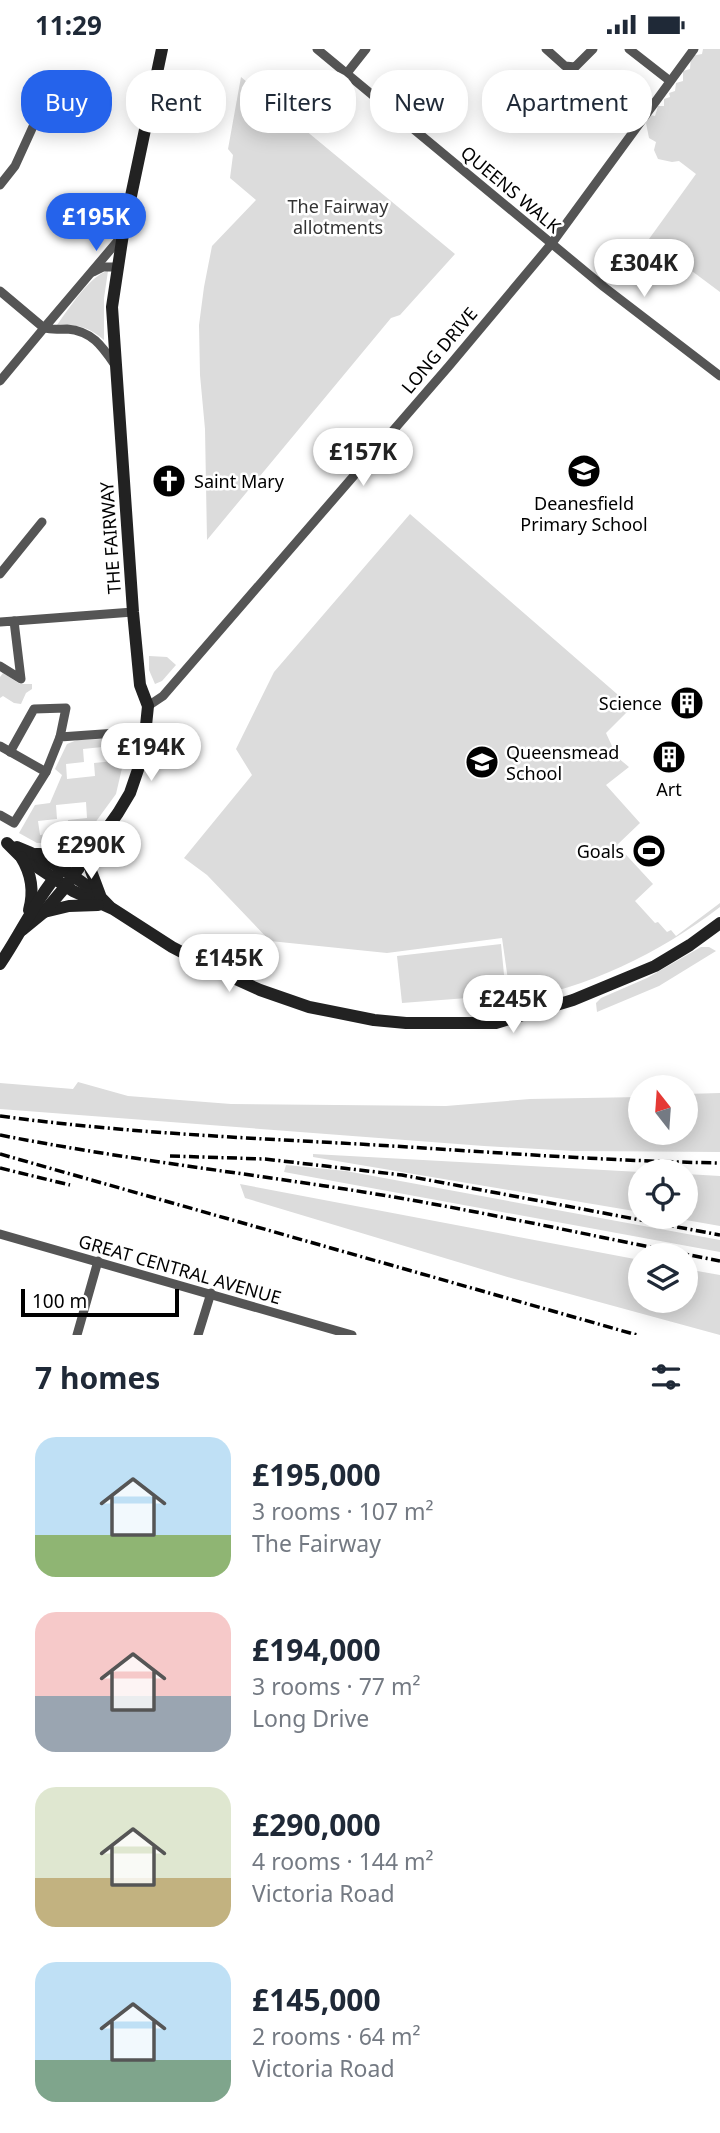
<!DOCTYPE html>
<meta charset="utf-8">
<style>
body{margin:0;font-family:"Noto Sans",sans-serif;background:#f2f2f3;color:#1f2937;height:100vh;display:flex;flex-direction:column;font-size:26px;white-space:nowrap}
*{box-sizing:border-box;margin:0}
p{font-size:23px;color:#747a83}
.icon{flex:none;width:38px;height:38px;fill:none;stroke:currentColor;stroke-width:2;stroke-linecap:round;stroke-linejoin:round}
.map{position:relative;height:1286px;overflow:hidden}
.drawer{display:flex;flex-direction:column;background:#fff;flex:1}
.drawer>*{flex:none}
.hud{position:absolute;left:21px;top:21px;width:679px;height:63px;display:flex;gap:14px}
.needle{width:46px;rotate:343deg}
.controls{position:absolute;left:628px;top:1026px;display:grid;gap:14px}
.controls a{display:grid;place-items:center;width:70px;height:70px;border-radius:50%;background:#fff;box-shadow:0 4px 18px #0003;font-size:35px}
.scale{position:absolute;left:21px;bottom:18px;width:158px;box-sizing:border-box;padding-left:7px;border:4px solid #000;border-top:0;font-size:19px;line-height:24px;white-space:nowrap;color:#000;-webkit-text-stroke:5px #fff;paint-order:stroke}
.price{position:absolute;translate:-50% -60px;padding:0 16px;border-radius:24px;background:#fff;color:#222;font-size:23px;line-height:46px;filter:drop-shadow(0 2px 4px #0008)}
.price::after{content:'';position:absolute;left:50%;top:42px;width:21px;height:16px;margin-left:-10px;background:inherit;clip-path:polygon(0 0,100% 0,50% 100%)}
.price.active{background:#2563eb;color:#fff}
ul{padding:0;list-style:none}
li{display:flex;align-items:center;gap:21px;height:175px;padding:0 35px}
li span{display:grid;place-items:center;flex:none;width:196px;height:140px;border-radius:21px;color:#555}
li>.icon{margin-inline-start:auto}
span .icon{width:84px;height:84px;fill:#fffc;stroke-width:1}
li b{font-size:30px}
h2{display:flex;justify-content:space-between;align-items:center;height:84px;padding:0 35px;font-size:30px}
.chip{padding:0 24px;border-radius:28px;background:#fff;box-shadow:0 4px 18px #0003;font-size:24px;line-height:63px}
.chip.active{background:#2563eb;color:#fff}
.status{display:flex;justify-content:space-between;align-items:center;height:49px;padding:0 35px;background:#fff;direction:ltr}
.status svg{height:19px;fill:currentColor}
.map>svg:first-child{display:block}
.green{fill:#dcdcdc;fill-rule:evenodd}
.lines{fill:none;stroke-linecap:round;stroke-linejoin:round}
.street{stroke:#555;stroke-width:9}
.secondary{stroke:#222;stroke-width:12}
.rail{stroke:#000;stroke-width:3.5;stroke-dasharray:10 3.5 2 3.5;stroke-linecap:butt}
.labels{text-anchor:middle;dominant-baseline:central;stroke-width:5;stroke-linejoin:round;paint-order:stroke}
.street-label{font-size:18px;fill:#000;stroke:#fff}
.park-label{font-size:18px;fill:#333;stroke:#fff}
.poi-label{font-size:18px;fill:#000;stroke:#fff;text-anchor:start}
</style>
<div class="status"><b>11:29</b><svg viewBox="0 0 49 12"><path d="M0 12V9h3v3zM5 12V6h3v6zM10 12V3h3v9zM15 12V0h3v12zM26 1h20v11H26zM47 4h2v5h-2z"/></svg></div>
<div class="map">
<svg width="720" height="1286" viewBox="0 0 720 1286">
<rect width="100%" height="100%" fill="#fff"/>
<g class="green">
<path d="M703 0H720V243L649 190 696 125 679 112 672 113 658 110 654 101 656 93 649 89 646 74 650 66 655 67 658 57H664V50L670 48 669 44 675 42 676 34 683 32V22L690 20 691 7 702 5Z"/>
<path d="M241 28 455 205 400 266 391 269 207 491 205 380 200 326 199 276 204 238 212 197 256 151 230 129 233 106 228 100Z"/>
<path d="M108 222 104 249V291C89 278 76 275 57 276 68 261 90 226 108 222Z"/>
<path d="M410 465 632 658 606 684 617 708 629 718 606 736 640 774 617 796 653 835 635 852 655 874 658 873 667 883 671 881 676 887 720 854V858C658 905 588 939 511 952L502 889 387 904 270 892 207 826 184 809 252 726 236 700 274 623Z"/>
<path d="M149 607 167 608 176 616 162 632 155 635 149 621Z"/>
<path d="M3 624 20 635H32V640L26 644 21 655 14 654 3 647 0 649V628Z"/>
<path d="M129 689 116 745 81 793 37 794 19 784 35 756 50 754 62 726 55 720 67 695 77 691ZM112 697 114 712 94 714 95 727 67 730 66 715 84 713 83 700ZM86 753 87 769 68 771 69 783 40 786 38 772 57 770 56 756Z"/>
<path d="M501 895 506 946 402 954 397 907Z"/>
<path d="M701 898H709L716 902 659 937 597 963 596 954 601 949 647 929Z"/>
<path d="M78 1033 128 1047 231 1055 446 1057 530 1050 640 1048V1083H686V1045L720 1044V1103L573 1102 484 1097 0 1060V1034L73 1040Z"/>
<path d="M313 1105 640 1123V1163L313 1108Z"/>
<path d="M286 1116 346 1122 720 1191V1203L284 1123Z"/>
<path d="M686 1125 720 1127V1177L663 1167H686Z"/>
<path d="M240 1135 640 1211V1251H686V1220L720 1226V1286L511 1229 245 1149Z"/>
</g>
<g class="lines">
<g class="street">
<path d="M317 0 604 238 720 327"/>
<path d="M546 0 565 17 575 18 593 0"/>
<path d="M629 0 670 32"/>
<path d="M347 24 366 0"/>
<path d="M0 136 15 117 51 38"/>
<path d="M93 223 103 218H118"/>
<path d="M0 242 44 279 0 332"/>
<path d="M115 316C102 297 92 282 67 280 59 280 52 281 44 279L122 187"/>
<path d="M0 525 42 473"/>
<path d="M14 572 133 563"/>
<path d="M0 573 14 572 21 630 0 617"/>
<path d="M148 657 163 647 449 317 552 194 694 0"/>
<path d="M0 697 46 723"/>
<path d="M10 703 34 660 66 659 60 688"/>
<path d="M0 766 14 774 46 723 60 688 145 682"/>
<path d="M0 1185 352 1286"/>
<path d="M77 1286 98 1212"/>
<path d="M198 1286 211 1244"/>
</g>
<g class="secondary">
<path d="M7 794 19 806 73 842 113 860 172 898 216 921 260 941 309 958 374 971 406 974H496L573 951 655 917 690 896 720 874"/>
<path d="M17 798C48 810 88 833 110 858"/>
<path d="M92 804 91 822 100 846"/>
<path d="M36 805H58L81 801"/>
<path d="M21 808C31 824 34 843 29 861"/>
<path d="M44 863 69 857 98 856"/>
<path d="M22 881 44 863 66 837 118 764 130 744 143 706 148 657 140 636 133 563 112 258 123 185 162 0"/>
<path d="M0 915C21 884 36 850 61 821 69 812 80 805 90 797"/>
</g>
<g class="rail">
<path d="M0 1067C124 1084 250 1089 376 1096 491 1103 605 1112 720 1114"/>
<path d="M0 1086C127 1111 255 1125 382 1146 495 1165 607 1190 720 1212"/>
<path d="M0 1105 637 1286"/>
<path d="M170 1107 265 1110 402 1126 720 1186"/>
<path d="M0 1119 70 1136"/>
</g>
</g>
<defs>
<symbol id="school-disc" viewBox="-11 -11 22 22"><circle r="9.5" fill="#000" stroke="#fff"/><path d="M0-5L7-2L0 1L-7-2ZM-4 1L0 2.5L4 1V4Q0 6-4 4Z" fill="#fff"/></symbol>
<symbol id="church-disc" viewBox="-11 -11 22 22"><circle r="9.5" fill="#000" stroke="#fff"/><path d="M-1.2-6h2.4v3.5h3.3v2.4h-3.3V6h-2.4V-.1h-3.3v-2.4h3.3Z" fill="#fff"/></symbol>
<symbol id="building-disc" viewBox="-11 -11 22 22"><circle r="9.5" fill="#000" stroke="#fff"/><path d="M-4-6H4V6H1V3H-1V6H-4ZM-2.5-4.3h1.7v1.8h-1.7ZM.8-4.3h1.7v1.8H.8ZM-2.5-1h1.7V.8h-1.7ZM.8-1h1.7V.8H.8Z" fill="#fff"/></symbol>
<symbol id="stadium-disc" viewBox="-11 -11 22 22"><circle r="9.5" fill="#000" stroke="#fff"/><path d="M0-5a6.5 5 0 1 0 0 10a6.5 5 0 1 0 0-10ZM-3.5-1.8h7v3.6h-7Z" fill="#fff"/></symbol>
</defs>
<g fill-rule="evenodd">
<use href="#school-disc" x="565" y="403" width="38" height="38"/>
<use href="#church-disc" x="150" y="413" width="38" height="38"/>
<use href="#building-disc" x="668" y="635" width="38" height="38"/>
<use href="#building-disc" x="650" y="689" width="38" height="38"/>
<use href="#school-disc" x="463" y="694" width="38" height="38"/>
<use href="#stadium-disc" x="630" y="783" width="38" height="38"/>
</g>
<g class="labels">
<g class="street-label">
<text transform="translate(511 140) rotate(40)">QUEENS WALK</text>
<text transform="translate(439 301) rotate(-50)">LONG DRIVE</text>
<text transform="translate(110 489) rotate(-94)">THE FAIRWAY</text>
<text transform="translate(180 1220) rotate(16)">GREAT CENTRAL AVENUE</text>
</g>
<g class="park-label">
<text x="338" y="157">The Fairway<tspan x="338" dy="21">allotments</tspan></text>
</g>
<g class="poi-label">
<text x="194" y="432">Saint Mary</text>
<text x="584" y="454" text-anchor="middle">Deanesfield<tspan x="584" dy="21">Primary School</tspan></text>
<text x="662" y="654" text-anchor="end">Science</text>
<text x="506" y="703">Queensmead<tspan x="506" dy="21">School</tspan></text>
<text x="669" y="740" text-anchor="middle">Art</text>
<text x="624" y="802" text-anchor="end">Goals</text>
</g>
</g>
</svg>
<div class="controls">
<a><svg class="needle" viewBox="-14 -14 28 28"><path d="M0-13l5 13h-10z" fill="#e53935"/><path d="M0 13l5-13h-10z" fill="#747a83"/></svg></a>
<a><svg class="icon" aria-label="locate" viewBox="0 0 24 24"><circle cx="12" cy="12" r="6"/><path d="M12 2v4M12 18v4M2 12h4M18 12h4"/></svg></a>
<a><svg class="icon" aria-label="layers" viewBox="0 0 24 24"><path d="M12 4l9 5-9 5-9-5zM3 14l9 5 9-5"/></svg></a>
</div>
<div class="scale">100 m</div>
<b class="price active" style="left:96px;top:204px">£195K</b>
<b class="price" style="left:644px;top:250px">£304K</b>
<b class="price" style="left:363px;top:439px">£157K</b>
<b class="price" style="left:151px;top:734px">£194K</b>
<b class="price" style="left:91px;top:832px">£290K</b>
<b class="price" style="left:229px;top:945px">£145K</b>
<b class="price" style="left:513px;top:986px">£245K</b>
<div class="hud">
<a class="chip active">Buy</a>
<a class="chip">Rent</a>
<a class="chip">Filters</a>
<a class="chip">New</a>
<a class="chip">Apartment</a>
</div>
</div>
<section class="drawer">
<h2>7 homes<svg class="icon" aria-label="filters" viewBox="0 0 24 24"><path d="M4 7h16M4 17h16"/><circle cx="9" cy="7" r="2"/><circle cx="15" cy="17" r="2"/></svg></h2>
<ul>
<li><span style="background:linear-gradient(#bfe0f5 70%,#8fb573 0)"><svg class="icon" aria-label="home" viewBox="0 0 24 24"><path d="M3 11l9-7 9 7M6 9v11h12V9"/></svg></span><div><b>£195,000</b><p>3 rooms · 107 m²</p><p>The Fairway</p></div></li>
<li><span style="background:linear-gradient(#f6c9c9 60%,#9aa5b1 0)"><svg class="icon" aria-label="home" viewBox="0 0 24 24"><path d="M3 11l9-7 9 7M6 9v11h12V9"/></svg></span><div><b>£194,000</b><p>3 rooms · 77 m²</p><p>Long Drive</p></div></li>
<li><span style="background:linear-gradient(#dfe7d0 65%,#c2b280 0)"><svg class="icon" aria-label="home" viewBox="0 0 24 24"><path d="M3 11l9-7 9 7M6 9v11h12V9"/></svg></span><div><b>£290,000</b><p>4 rooms · 144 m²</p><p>Victoria Road</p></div></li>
<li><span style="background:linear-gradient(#bfe0f5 70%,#7fa58c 0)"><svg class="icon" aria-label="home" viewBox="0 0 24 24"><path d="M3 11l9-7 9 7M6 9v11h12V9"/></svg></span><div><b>£145,000</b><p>2 rooms · 64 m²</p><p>Victoria Road</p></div></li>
</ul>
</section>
